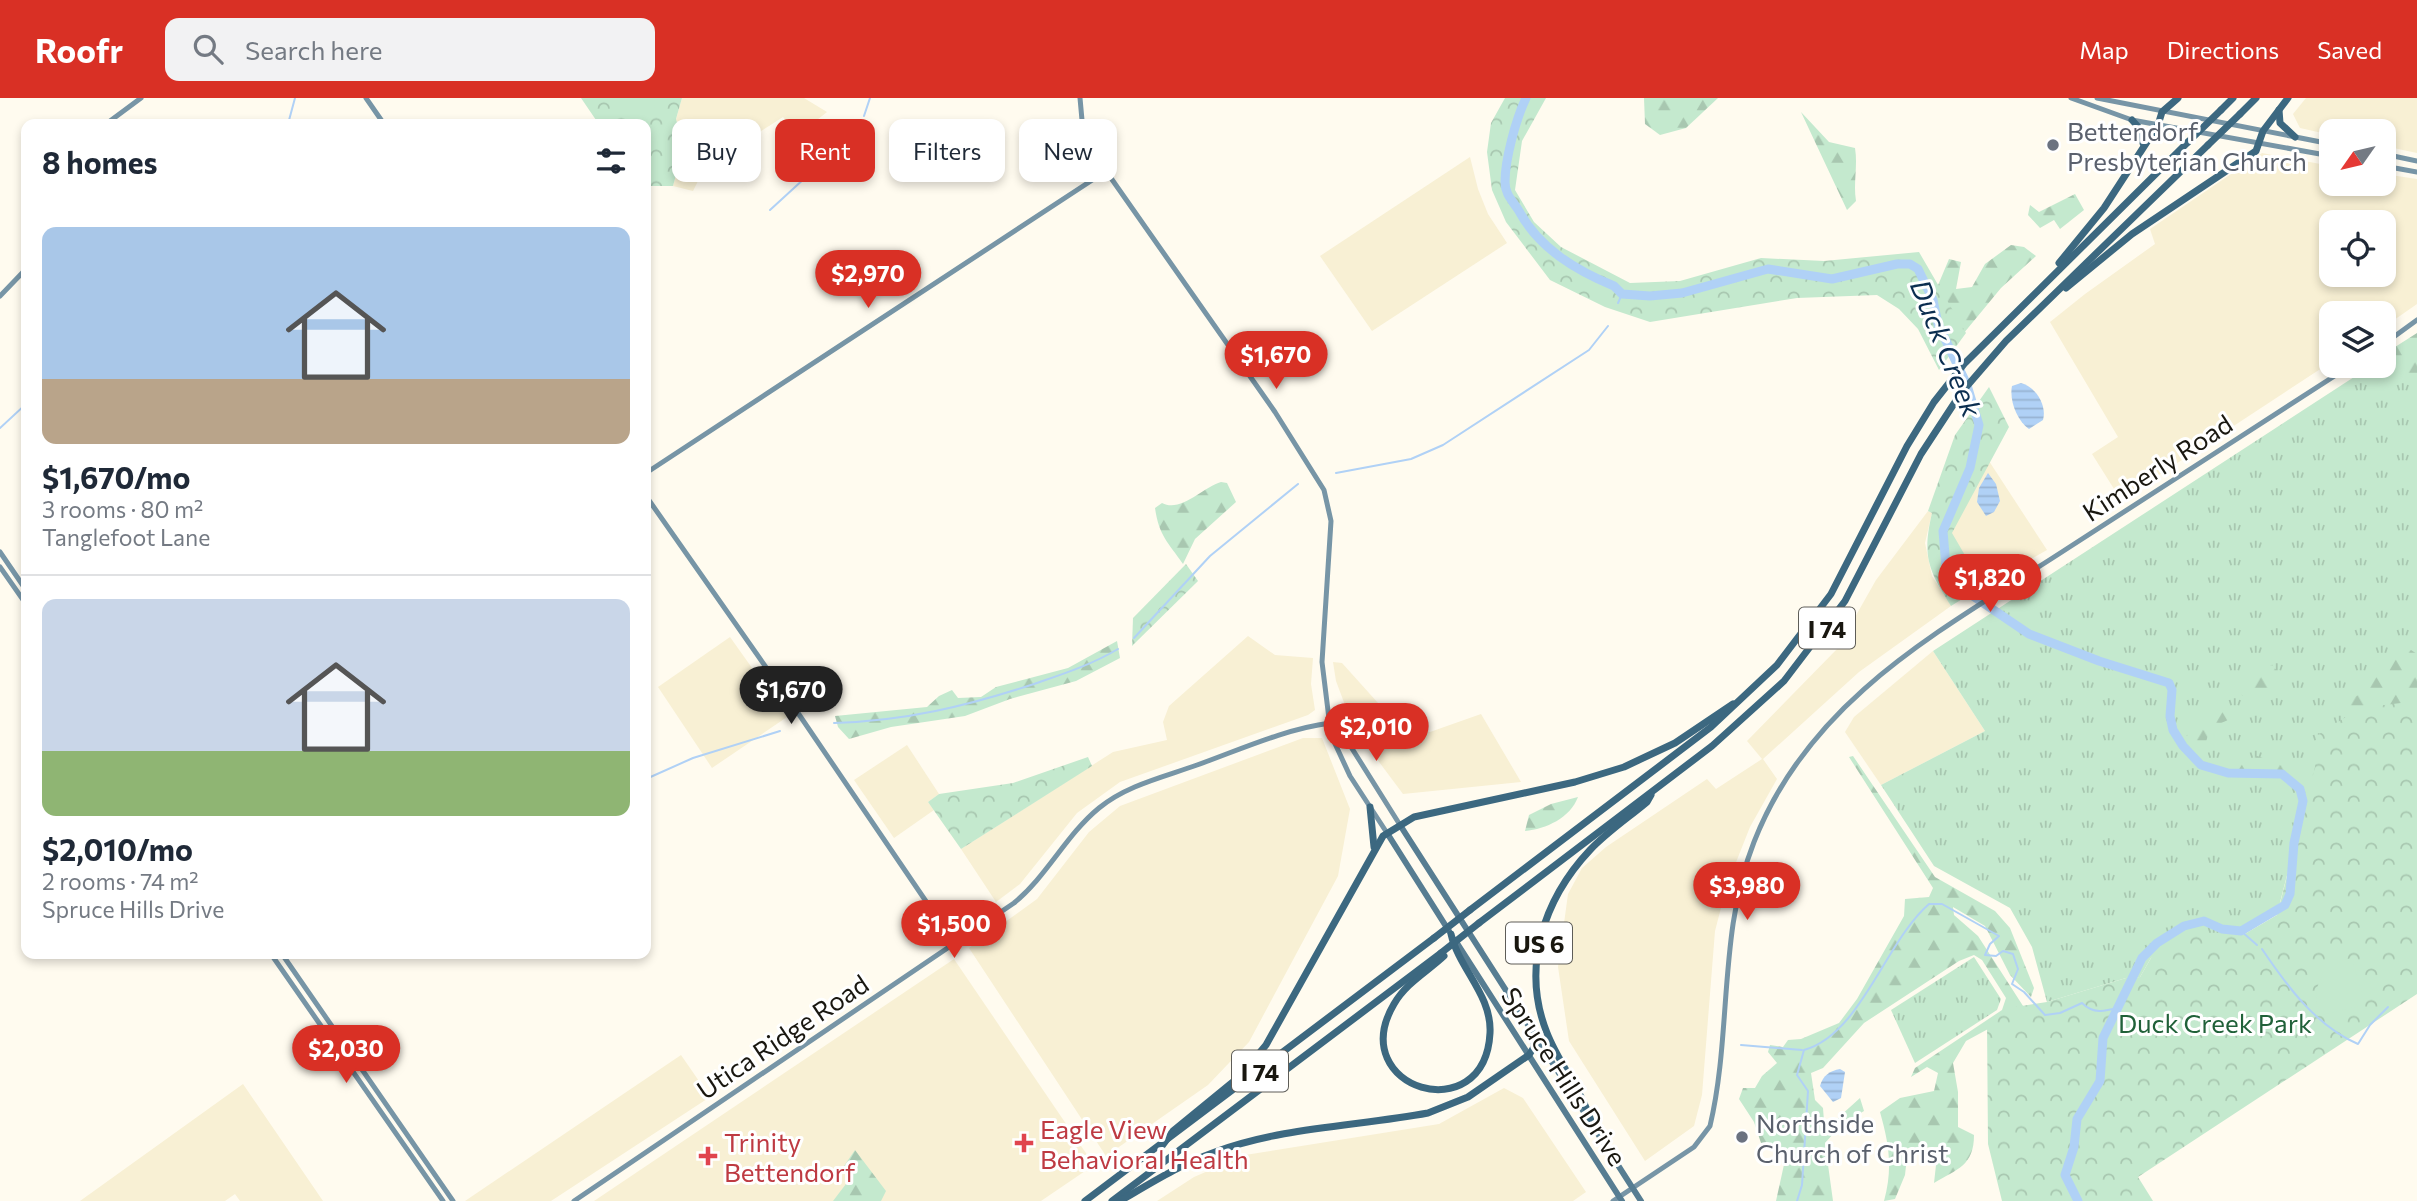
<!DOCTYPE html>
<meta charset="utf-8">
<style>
body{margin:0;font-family:Commissioner,sans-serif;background:#f2f2f3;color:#1f2937;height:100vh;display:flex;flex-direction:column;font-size:26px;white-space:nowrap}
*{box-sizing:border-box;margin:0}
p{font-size:23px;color:#747a83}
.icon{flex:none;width:38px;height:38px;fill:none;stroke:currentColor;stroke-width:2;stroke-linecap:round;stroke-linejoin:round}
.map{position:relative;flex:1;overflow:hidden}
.side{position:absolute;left:21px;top:21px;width:630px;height:840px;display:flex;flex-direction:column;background:#fff;border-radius:14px;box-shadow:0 4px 10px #0003}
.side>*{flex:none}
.banner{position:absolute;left:672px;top:21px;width:665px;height:63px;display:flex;gap:14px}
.needle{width:46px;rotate:236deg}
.controls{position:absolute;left:2319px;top:21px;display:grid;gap:14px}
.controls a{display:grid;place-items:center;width:77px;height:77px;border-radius:14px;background:#fff;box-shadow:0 4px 10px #0003;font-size:35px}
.price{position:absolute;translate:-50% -60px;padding:0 16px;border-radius:24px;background:#d93025;color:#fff;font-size:23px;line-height:46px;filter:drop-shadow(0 2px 4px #0008)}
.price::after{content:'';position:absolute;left:50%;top:42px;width:21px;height:16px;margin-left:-10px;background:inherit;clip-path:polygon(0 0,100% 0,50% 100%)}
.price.on{background:#222;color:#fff}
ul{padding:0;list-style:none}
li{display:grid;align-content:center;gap:14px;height:371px;padding:0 21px}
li+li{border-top:2px solid #e0e1e3}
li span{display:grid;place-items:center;height:217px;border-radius:14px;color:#555}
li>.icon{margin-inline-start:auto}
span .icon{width:126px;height:126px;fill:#fffc;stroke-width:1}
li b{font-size:30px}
h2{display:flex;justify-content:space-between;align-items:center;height:84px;padding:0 21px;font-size:30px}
.tag{padding:0 24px;border-radius:14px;background:#fff;box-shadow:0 4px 10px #0003;font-size:24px;line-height:63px}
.tag.on{background:#d93025;color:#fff}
header{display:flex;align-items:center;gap:42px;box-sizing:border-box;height:98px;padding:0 35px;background:#d93025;color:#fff}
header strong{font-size:33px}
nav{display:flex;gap:38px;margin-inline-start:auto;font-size:24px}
.search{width:490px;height:63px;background:#f2f2f3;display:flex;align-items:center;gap:18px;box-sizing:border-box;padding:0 24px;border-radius:14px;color:#747a83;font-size:26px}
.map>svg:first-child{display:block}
.built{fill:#f8f0d4;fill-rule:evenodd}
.grass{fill:url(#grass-tufts)}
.forest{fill:url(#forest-firs)}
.park{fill:url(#park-crowns)}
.pitch{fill:#c4e9ce}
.water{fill:url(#water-rules)}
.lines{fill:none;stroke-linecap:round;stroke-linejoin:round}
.stream{stroke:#b0d1f6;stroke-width:2}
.river{stroke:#b0d1f6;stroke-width:9}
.secondary{stroke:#7795a6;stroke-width:5}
.primary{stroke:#577d92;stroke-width:6}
.highway{stroke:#3c6880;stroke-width:7}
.highway-bridge{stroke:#3c6880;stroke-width:7}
.worship-dot{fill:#6b7280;stroke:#fff;stroke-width:2.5}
.health-dot{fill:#e0444e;stroke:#fff;stroke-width:2.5}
.labels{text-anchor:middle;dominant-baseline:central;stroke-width:6;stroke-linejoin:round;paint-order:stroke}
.shield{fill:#fff;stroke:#5e5d58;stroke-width:2}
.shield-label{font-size:24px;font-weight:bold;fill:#191710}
.worship-label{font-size:26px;fill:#5b616d;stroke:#fff;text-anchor:start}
.street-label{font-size:26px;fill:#191710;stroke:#fff}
.park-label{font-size:26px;fill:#206139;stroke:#fff}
.health-label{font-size:26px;fill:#be3a42;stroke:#fff;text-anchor:start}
.water-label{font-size:28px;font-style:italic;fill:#0b2e50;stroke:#fff}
</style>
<header>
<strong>Roofr</strong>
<div class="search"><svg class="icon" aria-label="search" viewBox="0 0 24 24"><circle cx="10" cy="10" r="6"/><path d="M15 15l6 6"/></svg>Search here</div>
<nav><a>Map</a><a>Directions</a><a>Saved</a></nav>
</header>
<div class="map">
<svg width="2417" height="1103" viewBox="0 0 2417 1103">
<defs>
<pattern id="grass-tufts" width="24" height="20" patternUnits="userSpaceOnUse" patternTransform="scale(1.75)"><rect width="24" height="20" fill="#c4e9ce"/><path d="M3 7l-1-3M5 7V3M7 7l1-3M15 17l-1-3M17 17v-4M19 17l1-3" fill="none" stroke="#a8c7b0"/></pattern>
<pattern id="forest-firs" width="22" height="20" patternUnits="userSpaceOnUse" patternTransform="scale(1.75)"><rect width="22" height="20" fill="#c4e9ce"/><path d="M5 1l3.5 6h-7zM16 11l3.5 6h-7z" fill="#a8c7b0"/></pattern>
<pattern id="park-crowns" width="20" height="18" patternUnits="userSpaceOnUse" patternTransform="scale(1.75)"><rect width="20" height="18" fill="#c4e9ce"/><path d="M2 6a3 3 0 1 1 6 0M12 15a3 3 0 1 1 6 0" fill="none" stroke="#a8c7b0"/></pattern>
<pattern id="water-rules" width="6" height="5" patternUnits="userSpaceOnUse" patternTransform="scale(1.75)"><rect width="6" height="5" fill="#b0d1f6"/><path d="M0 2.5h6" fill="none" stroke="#97b3d2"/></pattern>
</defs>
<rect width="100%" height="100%" fill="#fffbef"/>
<g class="built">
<path d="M682 0H804L827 14 798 37 783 19 705 69 693 93 673 88 684 48 676 21Z"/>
<path d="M2306 0H2417V55L2384 48V33H2331V37L2300 30 2293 16Z"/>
<path d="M2262 55 2331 68V86H2384V76L2417 81V206L2384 229V215H2331V264L2121 402 2092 356 2118 339 2050 224 2085 196 2155 146 2150 131ZM2331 124H2384V177H2331Z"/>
<path d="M1470 59 1478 91 1488 116 1507 145 1372 233 1320 158Z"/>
<path d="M1989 363 2047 452 1983 488 1951 435Z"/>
<path d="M1928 413 1932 415 1925 445 1932 478 1951 508 1859 574 1763 661 1777 681 1750 729 1727 787 1715 833 1702 997 1694 1028 1645 1063 1569 943 1558 869 1568 796 1582 770 1606 749 1707 681 1716 691 1762 661 1747 643 1837 551 1876 482Z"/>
<path d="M1248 538 1275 557 1313 560 1311 586 1315 612 1308 617 1120 684 1077 715 1020 786 996 804 961 751 1113 654 1167 642 1163 624 1169 608Z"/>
<path d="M730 539 787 619 712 670 658 589Z"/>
<path d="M1933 553 1985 633 1881 687 1845 634 1854 619Z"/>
<path d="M1333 564 1342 565 1378 605 1368 614 1348 615 1336 583Z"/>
<path d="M1481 616 1521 684 1403 696 1353 629 1390 622 1405 627 1414 639 1419 632 1430 634Z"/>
<path d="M1303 640H1322L1350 711 1338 778 1249 944 1208 987 1106 1058 969 850 1037 801 1089 734 1120 708Z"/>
<path d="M907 647 939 696 928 704 934 712 894 740 854 682Z"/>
<path d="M954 861 1094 1067 1041 1103H594Z"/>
<path d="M681 957 710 999 551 1103H465Z"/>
<path d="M243 986 323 1103H240L235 1096 225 1103H80Z"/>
<path d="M1504 990 1523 1000 1586 1094 1573 1103H1157L1194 1079 1245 1057 1439 1026Z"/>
</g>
<g class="grass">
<path d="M2417 238V603L2315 669 2277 816 2243 837 2151 860 2140 879 2126 880 2047 904 2032 849 2010 810 1934 768 1881 687 1985 633 1933 553 2371 268H2384Z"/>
<path d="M1974 859 2001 901 1997 912 1915 965 1891 912Z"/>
</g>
<g class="forest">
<path d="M1644 0H1718L1686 30 1660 37 1645 26Z"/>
<path d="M1801 14 1829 44 1855 50C1858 68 1853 85 1856 103L1847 112Z"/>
<path d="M2075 96 2084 112 2060 131 2054 122 2040 130 2028 117 2030 107 2039 114Z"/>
<path d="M2011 147 2024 149 2036 158 2001 190 1954 247 1936 192 1949 161 1961 164 1956 191 1972 189 1985 166Z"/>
<path d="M2417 235V282C2399 277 2387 283 2374 268H2384V256Z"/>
<path d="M1221 384 1227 385 1236 404 1195 441 1183 466C1168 444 1159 438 1155 410L1162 405C1181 415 1203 389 1221 384Z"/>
<path d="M1117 543 1120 560 1076 583 1010 601 965 618 891 629 849 641 838 629 835 618 927 609 939 598 952 592 958 600 981 599 996 589 1068 570Z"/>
<path d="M2411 552 2417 556V612L2351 623 2340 614 2344 605 2365 593 2383 565Z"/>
<path d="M2272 567 2285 582 2283 588 2261 592 2252 603 2233 592 2239 582Z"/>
<path d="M2218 608 2233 611 2228 622 2210 630 2206 644 2209 662C2226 671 2241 668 2257 658L2285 668 2306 660 2314 647 2324 648 2304 728 2298 734C2300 723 2307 707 2306 697 2300 659 2242 679 2218 671 2203 666 2195 656 2185 644L2191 626Z"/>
<path d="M1853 658 1935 779 1995 813 2010 830 2034 890 2031 899 2010 877 1985 828 1953 809 1954 817 1978 838 2025 911 1966 943 1953 965 1958 994V1029L1974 1037C1974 1068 1957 1071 1934 1085L1938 1049 1908 1050 1905 1077 1895 1101 1884 1103C1893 1070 1889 1046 1880 1014L1900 1000 1934 993 1938 975 1927 969 1911 979 1915 970 2002 912 2006 900 1982 862 1974 857 1959 863 1864 925 1823 970 1811 975 1815 1002 1823 1010 1824 1023 1829 1028 1860 1000 1864 1013 1842 1026 1825 1045 1833 1103H1776L1785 1062 1780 1048 1761 1045 1754 1024 1739 1001 1743 990H1755L1762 978 1777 965 1768 954 1770 947 1783 949 1788 942 1801 941 1839 925 1857 901 1904 818 1905 801 1929 799 1933 790 1849 659Z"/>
<path d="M1578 699C1570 720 1546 731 1525 733L1529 717 1551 706Z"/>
<path d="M855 1052 886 1093 881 1103H833L849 1082 844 1068Z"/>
</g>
<g class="park">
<path d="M581 0H682L676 21 684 48 673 88H646V26H590L596 22Z"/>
<path d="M1505 0H1546L1522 43 1515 92 1534 124 1561 149 1630 185 1680 183 1761 160 1824 163 1919 154 1966 235 1939 272 1918 231 1899 211 1877 197 1797 200 1650 224 1605 209 1550 182 1506 124 1492 92 1487 54 1491 25Z"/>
<path d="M1989 289 2009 329 1952 435 1983 488 1951 508C1928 471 1922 458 1932 415L1928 413 1955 337Z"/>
<path d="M1186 466 1198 483 1132 548 1133 520Z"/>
<path d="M2417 603V896L2138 1079 2153 1103H2002L1988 1046 1987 925 2009 910 2047 904 2126 880 2140 879 2151 860 2177 842 2196 836 2243 837 2277 817 2315 669 2316 638 2360 610Z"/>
<path d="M1088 659 1092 668 961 751 928 704 939 696 1013 685Z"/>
</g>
<g class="pitch">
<path d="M623 0H654L655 14 639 26H633L623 16Z"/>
<path d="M2352 860 2363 900 2359 908 2318 918C2312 888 2320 867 2352 860Z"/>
</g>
<g class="water">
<path d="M2021 285C2036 289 2047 307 2043 322L2029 331C2017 323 2009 302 2012 288Z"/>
<path d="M1988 375 1996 386 2000 403 1994 414 1986 418 1977 404 1979 390Z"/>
<path d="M1840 971 1845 974 1841 1000 1833 1004 1820 988C1823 977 1830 973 1840 971Z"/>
</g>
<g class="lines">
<g class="stream">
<path d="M864 18 870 0"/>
<path d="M288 26 295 0"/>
<path d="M770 112 818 68 855 54 862 37"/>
<path d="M1618 205 1622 196"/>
<path d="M0 330 26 306"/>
<path d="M1336 375 1411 361 1443 347 1589 252 1608 228"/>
<path d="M1134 540 1210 458 1298 386"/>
<path d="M834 625C905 623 967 608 1034 586 1063 576 1091 567 1118 551"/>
<path d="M646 681 693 660 780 633"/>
<path d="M2241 833 2257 847"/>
<path d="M2262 851C2287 888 2316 928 2358 946L2370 927 2388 909"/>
<path d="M1741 947 1802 952"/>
<path d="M1797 1103 1802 1087 1808 993 1797 977 1804 952C1861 936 1885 844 1929 806H1942L1999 838 1990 846 1985 857 1996 858 2003 853 2013 856 2018 871 2012 886 2024 894 2045 917 2060 915 2082 905C2094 917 2106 913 2121 909"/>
</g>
<path class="river" d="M1526 0C1516 21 1505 61 1505 84 1505 97 1513 103 1519 113 1539 150 1575 172 1614 188L1622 196 1650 198 1682 195 1768 171 1832 181 1897 166H1910L1918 171 1933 202 1938 226 1967 287 1979 327 1970 370 1943 433 1946 469 1954 481 1973 498 2029 536 2099 563 2169 585 2172 592 2170 618 2173 632 2183 648 2201 667 2228 675 2282 676 2300 691 2303 703 2294 745 2290 796 2285 807 2241 833 2222 831 2204 823 2184 828 2157 845 2142 860 2103 940 2100 983 2077 1021 2074 1049 2065 1077 2078 1103"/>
<g class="secondary">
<path d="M366 0 384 26"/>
<path d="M1080 0 1082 22 1092 53 1275 314 1324 392 1331 423 1322 564 1331 637 1350 678 1387 735"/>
<path d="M2071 0 2132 22 2331 58"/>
<path d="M2097 0 2331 46"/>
<path d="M106 26 141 0"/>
<path d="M2384 56 2417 63"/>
<path d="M2384 68 2417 74"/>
<path d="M0 198 26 171"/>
<path d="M2384 246 2417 222"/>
<path d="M646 375 1106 73"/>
<path d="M646 398 798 615 955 846"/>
<path d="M0 454 26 492"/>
<path d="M0 469 26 506"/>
<path d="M1330 625 1341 633 1400 727"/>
<path d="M271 856 443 1103"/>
<path d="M282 856 453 1103"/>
<path d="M574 1103 1014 805C1047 778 1066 737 1099 710 1127 687 1164 679 1197 667 1239 652 1285 631 1330 625"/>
<path d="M1613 1103 1694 1049 1710 1028C1732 935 1718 835 1754 744 1811 598 1944 531 2068 450 2162 389 2256 329 2350 268"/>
</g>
<g class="primary">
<path d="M1400 727 1641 1103"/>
<path d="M1387 735 1449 833"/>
<path d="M1455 842 1622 1103"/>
</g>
<g class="highway">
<path d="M2221 12 2233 0"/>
<path d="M2279 12 2280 25 2295 39"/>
<path d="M2240 16 2256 0"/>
<path d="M2132 22 2142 33 2143 45"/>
<path d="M2059 165 2104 110 2158 27 2162 14 2178 0"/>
<path d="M2066 190 2132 136 2256 53 2263 33 2288 0"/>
<path d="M1370 709 1374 749"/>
<path d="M1470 812 1711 629 1777 567 1831 496 1907 348 1934 304 1964 266 2188 44"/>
<path d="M1479 825 1712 648 1784 583 1845 503 1921 356 1961 295 2006 243 2208 47"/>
<path d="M1444 858C1427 874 1406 885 1394 906 1344 991 1485 1033 1490 935 1492 897 1459 871 1451 836"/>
<path d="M1592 1026C1583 994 1559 966 1547 935 1521 870 1543 802 1590 752 1607 734 1628 720 1647 704L1651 697"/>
<path d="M1162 1048 1173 1033 1239 979 1266 947 1383 738 1414 719 1575 684 1624 669 1675 645 1733 606"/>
<path d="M1085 1103 1434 840"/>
<path d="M1112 1103 1441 855"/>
<path d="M1120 1103C1151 1085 1181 1066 1215 1054 1282 1029 1358 1028 1428 1015L1468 999 1529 957 1534 949 1532 933"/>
</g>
<g class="highway-bridge">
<path d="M2188 44 2221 12"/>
<path d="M2208 47 2240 16"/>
<path d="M1434 840 1470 812"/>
<path d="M1441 855 1479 825"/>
</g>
</g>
<g class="worship-dot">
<circle cx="2053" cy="47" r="7"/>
<circle cx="1742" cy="1039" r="7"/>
</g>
<g class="health-dot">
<path d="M1020.5 1034.5h7v7h7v7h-7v7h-7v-7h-7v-7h7z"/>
<path d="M704.5 1047.5h7v7h7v7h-7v7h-7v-7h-7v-7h7z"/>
</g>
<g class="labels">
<g class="shield">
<rect x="1799" y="509.5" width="56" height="41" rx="5"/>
<rect x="1506" y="824.5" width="66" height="41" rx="5"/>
<rect x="1232" y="952.5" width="56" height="41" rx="5"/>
</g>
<g class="shield-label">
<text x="1827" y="530">I 74</text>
<text x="1539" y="845">US 6</text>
<text x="1260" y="973">I 74</text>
</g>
<g class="worship-label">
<text x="2067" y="32">Bettendorf<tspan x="2067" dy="30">Presbyterian Church</tspan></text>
<text x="1756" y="1024">Northside<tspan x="1756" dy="30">Church of Christ</tspan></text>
</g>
<g class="street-label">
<text transform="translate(2157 369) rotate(-33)">Kimberly Road</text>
<text transform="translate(782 938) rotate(-34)">Utica Ridge Road</text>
<text transform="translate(1565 978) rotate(57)">Spruce Hills Drive</text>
</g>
<g class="park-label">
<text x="2215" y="924">Duck Creek Park</text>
</g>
<g class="health-label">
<text x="1040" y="1030">Eagle View<tspan x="1040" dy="30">Behavioral Health</tspan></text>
<text x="724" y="1043">Trinity<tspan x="724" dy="30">Bettendorf</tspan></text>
</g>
<g class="water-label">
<text transform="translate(1947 250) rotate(68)">Duck Creek</text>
</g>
</g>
</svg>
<div class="controls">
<a><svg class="needle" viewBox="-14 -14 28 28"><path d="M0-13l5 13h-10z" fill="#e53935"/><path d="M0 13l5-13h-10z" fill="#747a83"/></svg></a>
<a><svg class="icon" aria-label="locate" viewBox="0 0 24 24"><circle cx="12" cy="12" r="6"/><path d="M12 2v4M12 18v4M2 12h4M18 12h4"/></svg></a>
<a><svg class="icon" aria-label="layers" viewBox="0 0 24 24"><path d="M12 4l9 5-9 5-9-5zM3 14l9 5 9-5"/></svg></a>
</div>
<b class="price" style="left:868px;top:212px">$2,970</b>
<b class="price" style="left:1276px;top:293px">$1,670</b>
<b class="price" style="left:1990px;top:516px">$1,820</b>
<b class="price on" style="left:791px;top:628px">$1,670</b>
<b class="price" style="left:1376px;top:665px">$2,010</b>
<b class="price" style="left:1747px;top:824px">$3,980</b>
<b class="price" style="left:954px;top:862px">$1,500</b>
<b class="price" style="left:346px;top:987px">$2,030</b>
<div class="banner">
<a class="tag">Buy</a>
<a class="tag on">Rent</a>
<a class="tag">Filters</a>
<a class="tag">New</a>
</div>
<section class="side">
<h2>8 homes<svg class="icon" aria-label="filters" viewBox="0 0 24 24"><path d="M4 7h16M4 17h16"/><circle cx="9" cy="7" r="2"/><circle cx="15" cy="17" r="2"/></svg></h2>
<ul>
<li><span style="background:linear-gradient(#a9c7e8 70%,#b9a48a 0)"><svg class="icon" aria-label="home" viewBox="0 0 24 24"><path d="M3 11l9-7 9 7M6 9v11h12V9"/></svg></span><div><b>$1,670/mo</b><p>3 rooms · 80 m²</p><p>Tanglefoot Lane</p></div></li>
<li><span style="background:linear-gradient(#c9d6e8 70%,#8fb573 0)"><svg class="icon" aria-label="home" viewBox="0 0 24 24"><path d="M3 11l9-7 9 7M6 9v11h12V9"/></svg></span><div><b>$2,010/mo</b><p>2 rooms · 74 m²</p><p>Spruce Hills Drive</p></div></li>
</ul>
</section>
</div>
